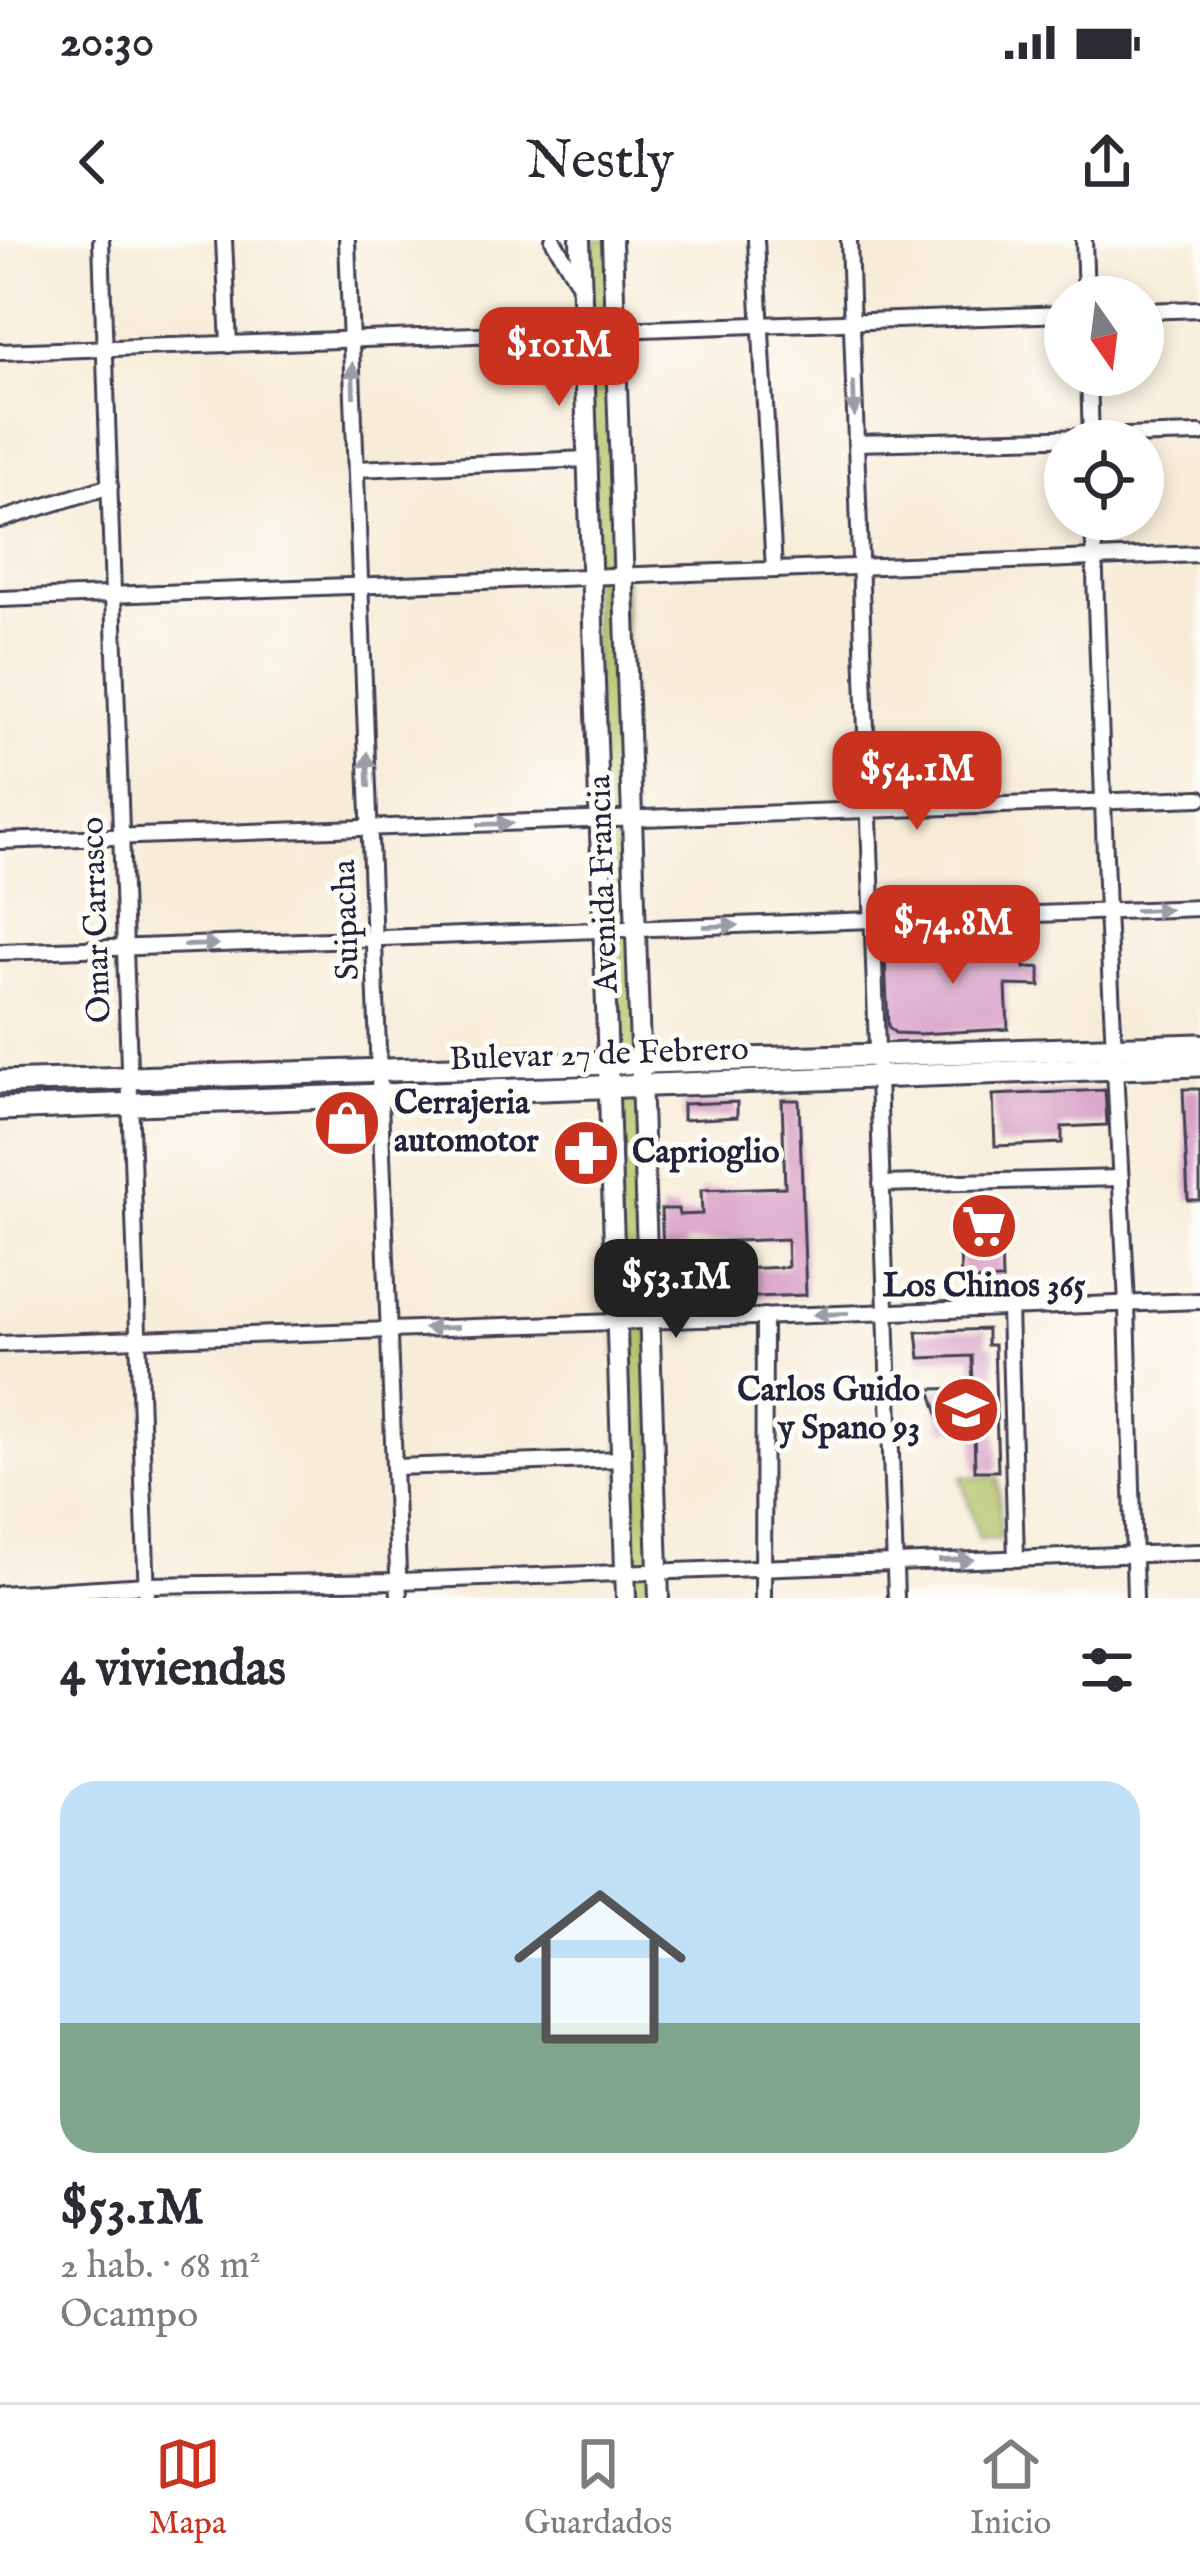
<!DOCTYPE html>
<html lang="es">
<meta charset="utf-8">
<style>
body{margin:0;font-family:"IM FELL English",serif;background:#f2f2f3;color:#2b2b33;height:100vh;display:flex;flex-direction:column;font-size:45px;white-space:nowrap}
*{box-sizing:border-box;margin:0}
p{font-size:39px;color:#7c7c81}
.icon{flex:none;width:66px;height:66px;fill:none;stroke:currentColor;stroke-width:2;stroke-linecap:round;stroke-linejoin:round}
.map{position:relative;height:1358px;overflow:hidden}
.details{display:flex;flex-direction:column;background:#fff;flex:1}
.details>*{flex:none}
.needle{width:78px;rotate:166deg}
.buttons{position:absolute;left:1044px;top:36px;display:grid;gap:24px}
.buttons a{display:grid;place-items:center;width:120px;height:120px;border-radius:50%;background:#fff;box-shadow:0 6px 18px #0003;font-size:60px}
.price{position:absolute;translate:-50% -102px;padding:0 27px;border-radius:24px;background:#c8321e;color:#fff;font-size:39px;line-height:78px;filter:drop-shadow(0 3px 6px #0008)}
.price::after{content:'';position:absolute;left:50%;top:72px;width:36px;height:27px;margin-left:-18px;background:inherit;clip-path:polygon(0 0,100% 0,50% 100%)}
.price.active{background:#222;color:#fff}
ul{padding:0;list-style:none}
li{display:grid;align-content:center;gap:24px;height:636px;padding:0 60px}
li span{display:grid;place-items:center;height:372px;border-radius:36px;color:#555}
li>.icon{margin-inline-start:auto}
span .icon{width:216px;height:216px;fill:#fffc;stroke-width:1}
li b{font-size:51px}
h2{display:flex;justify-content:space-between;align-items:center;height:144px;padding:0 60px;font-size:51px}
.status{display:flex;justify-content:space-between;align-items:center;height:84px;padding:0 60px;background:#fff;direction:ltr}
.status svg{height:33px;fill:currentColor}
header{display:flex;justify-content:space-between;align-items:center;height:156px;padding:0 60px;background:#fff;font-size:54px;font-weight:600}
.tabs{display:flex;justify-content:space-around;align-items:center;height:168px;border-top:3px solid #e1e1e2;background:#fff;font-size:33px;color:#7c7c81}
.tabs a{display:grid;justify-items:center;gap:6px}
.tabs .active{color:#c8321e}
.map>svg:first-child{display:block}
.green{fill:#b1c164;stroke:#6a7250;stroke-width:3}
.building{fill:#d69ac3}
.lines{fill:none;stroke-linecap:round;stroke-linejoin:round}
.street-casing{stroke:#424053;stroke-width:20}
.secondary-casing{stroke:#424053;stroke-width:24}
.primary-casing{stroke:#424053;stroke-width:27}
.street{stroke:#fff;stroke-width:14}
.secondary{stroke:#fff;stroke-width:18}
.primary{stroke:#fff;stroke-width:21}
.oneway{fill:#9c9ca7}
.labels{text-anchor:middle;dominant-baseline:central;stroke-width:10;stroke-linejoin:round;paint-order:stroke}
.street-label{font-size:33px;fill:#22223b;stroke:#fdfcf7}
.poi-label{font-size:33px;font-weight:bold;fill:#22223b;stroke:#fdfcf7;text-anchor:start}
</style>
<div class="status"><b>20:30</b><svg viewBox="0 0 49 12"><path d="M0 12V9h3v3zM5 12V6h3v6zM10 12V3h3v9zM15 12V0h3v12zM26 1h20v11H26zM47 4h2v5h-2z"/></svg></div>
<header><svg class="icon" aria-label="back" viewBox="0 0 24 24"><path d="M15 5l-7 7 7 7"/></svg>Nestly<svg class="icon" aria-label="share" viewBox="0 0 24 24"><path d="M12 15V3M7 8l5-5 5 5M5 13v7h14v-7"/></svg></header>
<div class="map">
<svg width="1200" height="1358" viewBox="0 0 1200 1358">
<rect width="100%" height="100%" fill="#fdfcf7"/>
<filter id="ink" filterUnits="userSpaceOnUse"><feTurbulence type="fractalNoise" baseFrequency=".00833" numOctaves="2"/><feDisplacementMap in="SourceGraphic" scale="24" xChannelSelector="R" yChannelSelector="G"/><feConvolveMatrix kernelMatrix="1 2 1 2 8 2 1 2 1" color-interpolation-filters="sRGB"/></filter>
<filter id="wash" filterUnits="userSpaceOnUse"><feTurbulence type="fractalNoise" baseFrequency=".004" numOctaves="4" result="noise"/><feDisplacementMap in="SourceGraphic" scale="48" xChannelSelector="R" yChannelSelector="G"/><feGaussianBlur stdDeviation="2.7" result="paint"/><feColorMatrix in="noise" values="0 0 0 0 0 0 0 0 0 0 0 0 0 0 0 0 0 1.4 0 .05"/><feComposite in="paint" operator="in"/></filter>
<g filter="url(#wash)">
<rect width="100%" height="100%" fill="#f7ecd8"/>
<g class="green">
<path d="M580 0H612L659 1358H626Z"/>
<path d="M961 1237H998L1001 1299H979Z"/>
</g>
<g id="blocks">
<g class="building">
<path d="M1023 703 1024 728 1040 727V746L1006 745 1008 789 919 794 895 793 888 786 885 717 892 707Z"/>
<path d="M1183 849H1200V960H1188Z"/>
<path d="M1105 850 1107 885 1062 887V903L995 906 993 855Z"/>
<path d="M782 860H799L806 1055 704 1059 703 1030 788 1027 787 999 686 1003V1008H681V1027L664 1028 661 969H678L679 975 702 974 701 950 785 947Z"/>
<path d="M737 862V877L683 880V864Z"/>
<path d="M1000 966 1002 1040 961 1041 960 1005H968V967Z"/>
<path d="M987 1089V1105H994L998 1231H975L974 1189 943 1190 930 1149 973 1148 972 1116 920 1118 917 1092Z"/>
</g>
</g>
</g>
<g filter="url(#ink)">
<use href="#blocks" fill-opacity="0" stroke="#424053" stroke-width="3"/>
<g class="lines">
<defs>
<g id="street">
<path d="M101 0 147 1358"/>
<path d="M224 0 229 105"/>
<path d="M347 0 399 1358"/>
<path d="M553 0 581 47"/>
<path d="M756 0 774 330"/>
<path d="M849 0 896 1358"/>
<path d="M1084 0 1086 57"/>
<path d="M1143 71 1200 69"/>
<path d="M0 112 1065 74"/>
<path d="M1089 135 1091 201"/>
<path d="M856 203 1200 194"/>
<path d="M356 229 588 219"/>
<path d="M1093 279 1107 672 1127 1064 1135 1358"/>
<path d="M0 280 110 246"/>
<path d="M0 359 1200 314"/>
<path d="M0 601 1200 558"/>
<path d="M0 712 1200 668"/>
<path d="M881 944 1121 938"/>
<path d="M1009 1067 1016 1319"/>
<path d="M0 1104 1200 1061"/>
<path d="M395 1227 622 1219"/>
<path d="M0 1354 147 1345 399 1341 1200 1312"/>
<path d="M763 1358 764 1076"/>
</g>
<g id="secondary">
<path d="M580 0 626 1358"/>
<path d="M612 0 659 1358"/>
</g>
<g id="primary">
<path d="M0 842 1200 805"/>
<path d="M0 869 1200 825"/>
</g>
</defs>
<use href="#street" class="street-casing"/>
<use href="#secondary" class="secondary-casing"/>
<use href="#primary" class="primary-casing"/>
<use href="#street" class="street"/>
<use href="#secondary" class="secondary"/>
<use href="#primary" class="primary"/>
</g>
<defs><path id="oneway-solid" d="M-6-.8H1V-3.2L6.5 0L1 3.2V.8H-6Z" transform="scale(3)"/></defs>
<g class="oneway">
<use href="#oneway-solid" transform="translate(353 140) rotate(-92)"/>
<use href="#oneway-solid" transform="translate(854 159) rotate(88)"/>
<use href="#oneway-solid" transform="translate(368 530) rotate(-92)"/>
<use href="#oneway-solid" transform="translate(495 584) rotate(-2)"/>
<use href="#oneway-solid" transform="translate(1152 670) rotate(-2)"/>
<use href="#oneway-solid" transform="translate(721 686) rotate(-2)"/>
<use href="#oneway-solid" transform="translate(201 705) rotate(-2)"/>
<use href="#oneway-solid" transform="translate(831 1074) rotate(178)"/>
<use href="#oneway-solid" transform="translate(441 1088) rotate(178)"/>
<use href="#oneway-solid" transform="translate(956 1320) rotate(-2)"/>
</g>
</g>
<defs>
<symbol id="shop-disc" viewBox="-11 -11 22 22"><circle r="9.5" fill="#c8321e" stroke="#fdfcf7"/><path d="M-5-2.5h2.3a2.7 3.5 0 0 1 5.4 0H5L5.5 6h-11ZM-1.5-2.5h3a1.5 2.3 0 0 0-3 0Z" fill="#fff"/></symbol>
<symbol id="pharmacy-disc" viewBox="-11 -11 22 22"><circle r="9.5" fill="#c8321e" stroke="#fdfcf7"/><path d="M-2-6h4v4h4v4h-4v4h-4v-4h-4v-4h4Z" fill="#fff"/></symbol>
<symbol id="supermarket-disc" viewBox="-11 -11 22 22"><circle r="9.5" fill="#c8321e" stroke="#fdfcf7"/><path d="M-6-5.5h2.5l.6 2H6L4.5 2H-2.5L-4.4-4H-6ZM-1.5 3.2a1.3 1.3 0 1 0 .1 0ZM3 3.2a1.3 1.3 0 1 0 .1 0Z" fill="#fff"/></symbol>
<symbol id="school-disc" viewBox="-11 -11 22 22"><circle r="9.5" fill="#c8321e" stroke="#fdfcf7"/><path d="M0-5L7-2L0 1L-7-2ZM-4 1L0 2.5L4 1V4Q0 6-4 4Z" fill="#fff"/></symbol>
</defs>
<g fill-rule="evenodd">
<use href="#shop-disc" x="309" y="845" width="76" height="76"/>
<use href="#pharmacy-disc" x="548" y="875" width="76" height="76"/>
<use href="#supermarket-disc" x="946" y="948" width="76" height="76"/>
<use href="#school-disc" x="928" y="1132" width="76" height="76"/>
</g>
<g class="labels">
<g class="street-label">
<text transform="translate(604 644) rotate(-92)">Avenida Francia</text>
<text transform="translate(97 680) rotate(-92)">Omar Carrasco</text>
<text transform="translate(347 680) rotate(-92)">Suipacha</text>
<text transform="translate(599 815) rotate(-2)">Bulevar 27 de Febrero</text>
</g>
<g class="poi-label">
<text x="394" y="864">Cerrajeria<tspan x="394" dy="38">automotor</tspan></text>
<text x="632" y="913">Caprioglio</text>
<text x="984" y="1047" text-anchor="middle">Los Chinos 365</text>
<text x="920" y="1151" text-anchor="end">Carlos Guido<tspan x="920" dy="38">y Spano 93</tspan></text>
</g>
</g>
</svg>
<div class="buttons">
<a><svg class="needle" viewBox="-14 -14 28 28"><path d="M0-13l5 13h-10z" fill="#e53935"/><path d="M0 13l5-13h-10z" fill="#7c7c81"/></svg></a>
<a><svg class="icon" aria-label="locate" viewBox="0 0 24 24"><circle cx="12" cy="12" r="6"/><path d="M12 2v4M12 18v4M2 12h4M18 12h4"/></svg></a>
</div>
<b class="price" style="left:559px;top:169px">$101M</b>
<b class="price" style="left:917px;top:593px">$54.1M</b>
<b class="price" style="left:953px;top:747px">$74.8M</b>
<b class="price active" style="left:676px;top:1101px">$53.1M</b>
</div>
<section class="details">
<h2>4 viviendas<svg class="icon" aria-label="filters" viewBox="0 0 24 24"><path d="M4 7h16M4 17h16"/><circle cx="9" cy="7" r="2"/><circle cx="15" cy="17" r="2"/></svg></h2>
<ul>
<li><span style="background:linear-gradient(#bfe0f5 65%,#7fa58c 0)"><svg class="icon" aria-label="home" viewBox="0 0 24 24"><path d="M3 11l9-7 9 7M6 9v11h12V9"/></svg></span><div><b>$53.1M</b><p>2 hab. · 68 m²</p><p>Ocampo</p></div></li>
</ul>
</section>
<nav class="tabs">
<a class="active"><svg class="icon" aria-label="map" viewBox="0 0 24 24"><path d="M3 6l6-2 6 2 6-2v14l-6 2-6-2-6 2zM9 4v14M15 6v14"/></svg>Mapa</a>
<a><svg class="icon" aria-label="saved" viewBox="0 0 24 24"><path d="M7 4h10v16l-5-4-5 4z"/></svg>Guardados</a>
<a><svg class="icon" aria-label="home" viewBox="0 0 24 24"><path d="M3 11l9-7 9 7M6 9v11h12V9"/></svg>Inicio</a>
</nav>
